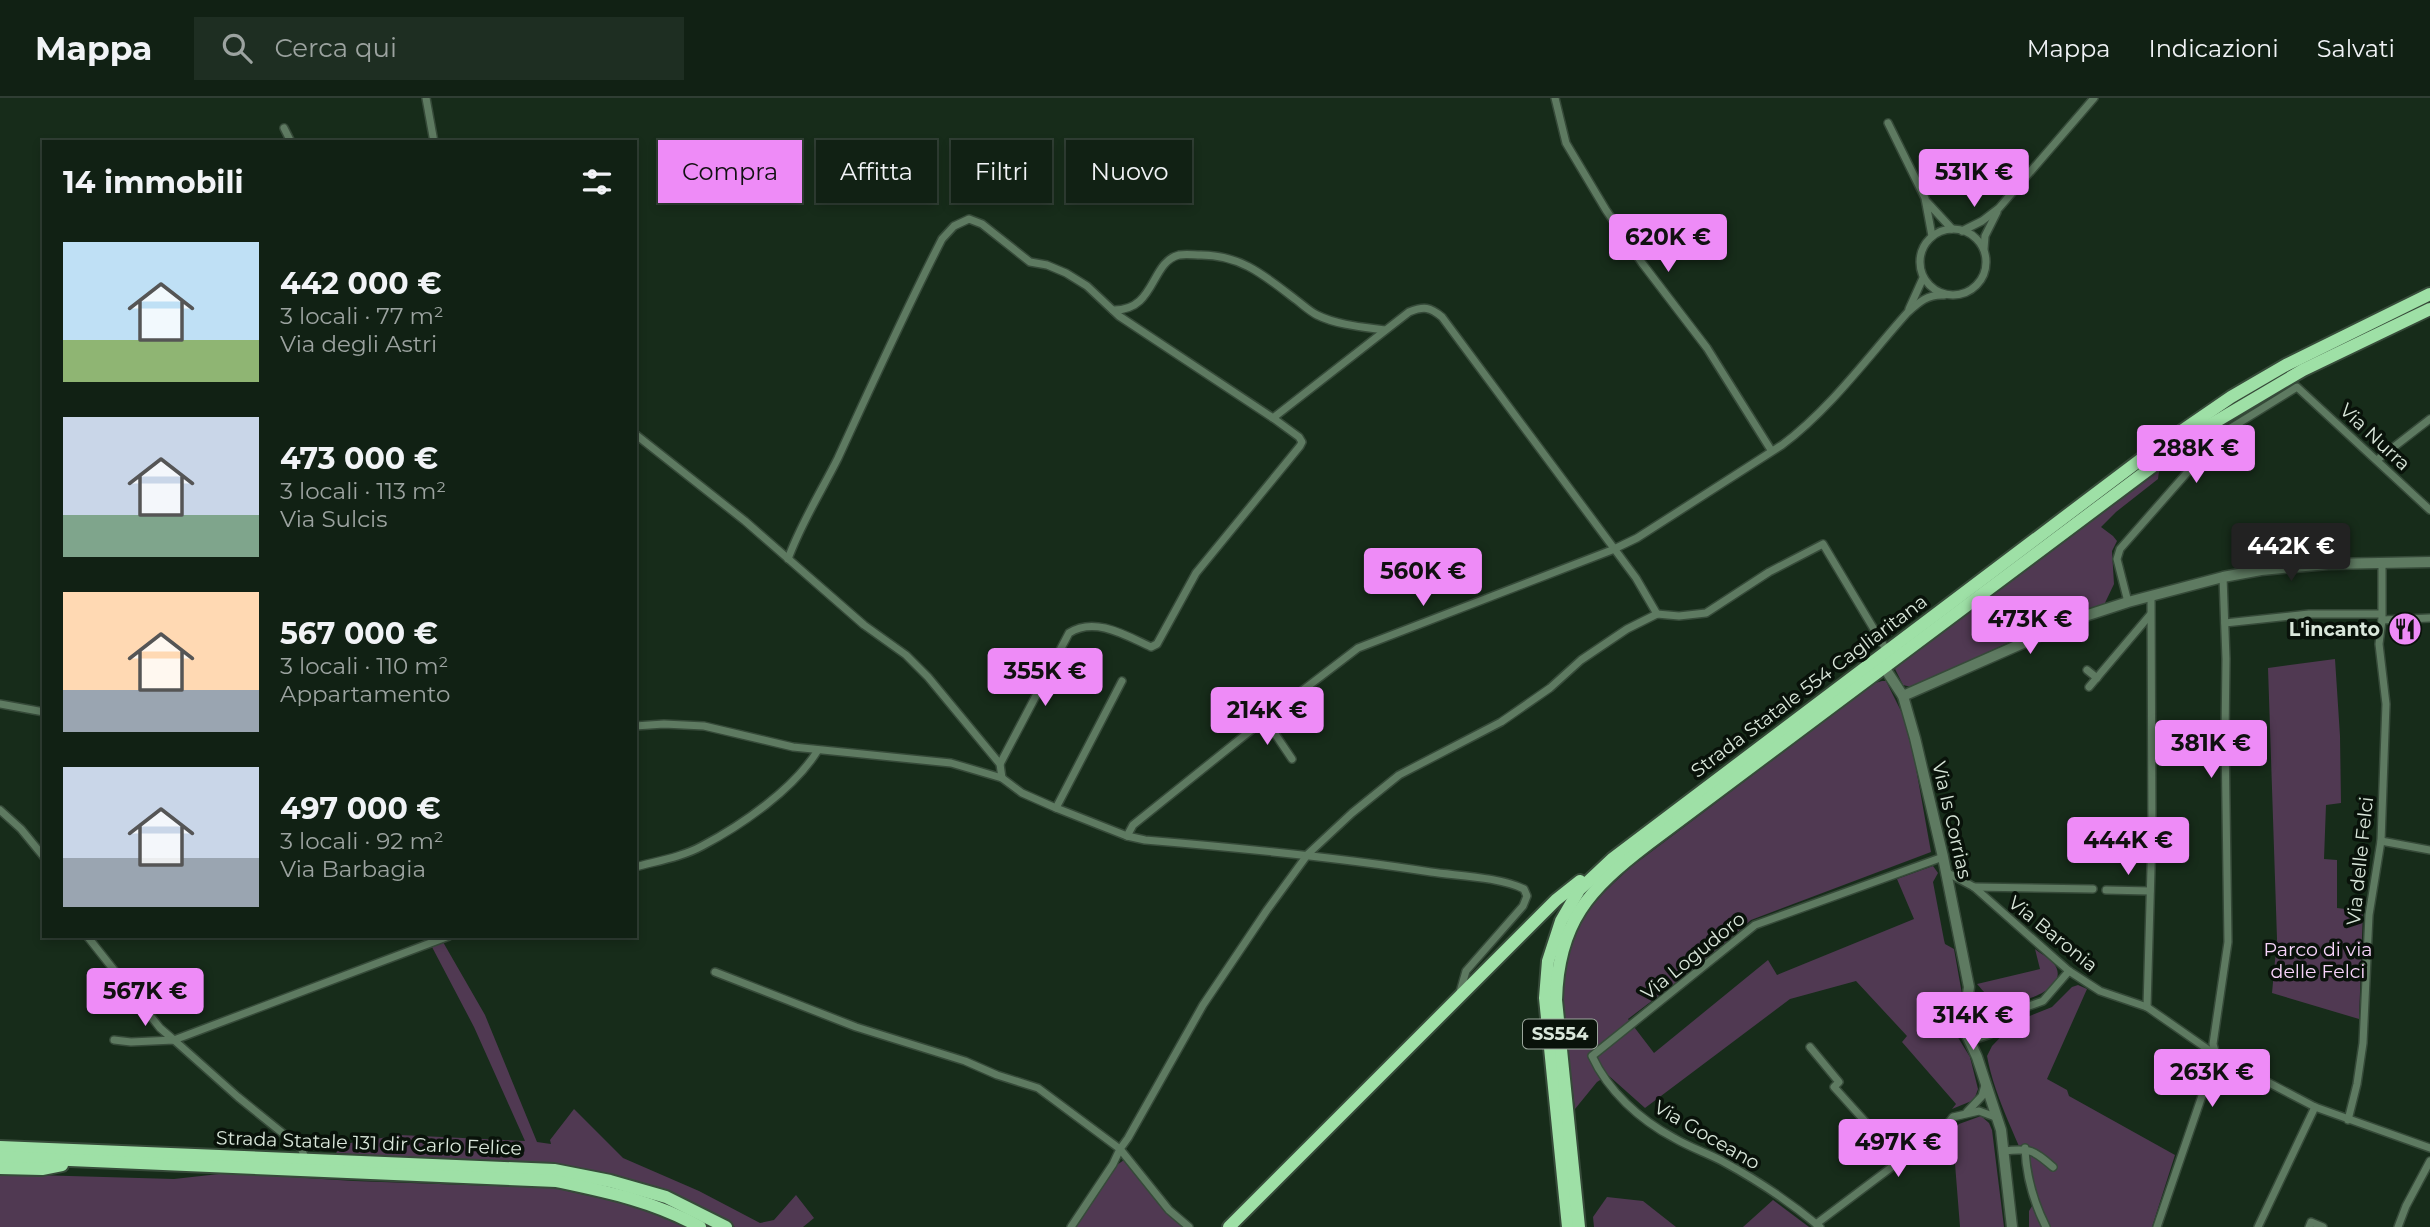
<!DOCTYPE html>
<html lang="it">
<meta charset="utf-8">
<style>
body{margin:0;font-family:Montserrat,sans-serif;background:#1e2e22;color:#f1f3f6;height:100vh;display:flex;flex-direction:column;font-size:26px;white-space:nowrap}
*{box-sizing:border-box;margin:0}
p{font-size:23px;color:#9ca3a0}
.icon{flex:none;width:38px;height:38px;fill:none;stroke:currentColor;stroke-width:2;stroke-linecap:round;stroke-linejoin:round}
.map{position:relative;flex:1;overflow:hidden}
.side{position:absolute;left:42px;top:42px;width:595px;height:798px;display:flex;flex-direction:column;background:#112114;border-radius:0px;box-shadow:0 4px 10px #0003,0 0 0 2px #303e34}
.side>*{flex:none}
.guide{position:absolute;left:658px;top:42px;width:665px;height:63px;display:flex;gap:14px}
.price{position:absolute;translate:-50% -60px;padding:0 16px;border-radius:7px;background:#ee8bf7;color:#111;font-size:23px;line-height:46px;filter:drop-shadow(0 2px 4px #0008)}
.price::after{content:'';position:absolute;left:50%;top:42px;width:21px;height:16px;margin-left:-10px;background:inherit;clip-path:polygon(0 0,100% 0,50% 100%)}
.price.on{background:#222;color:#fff}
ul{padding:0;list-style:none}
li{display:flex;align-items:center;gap:21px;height:175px;padding:0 21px}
li span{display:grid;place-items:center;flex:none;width:196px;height:140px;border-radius:0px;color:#555}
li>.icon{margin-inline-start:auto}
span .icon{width:84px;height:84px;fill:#fffc;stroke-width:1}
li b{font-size:30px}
h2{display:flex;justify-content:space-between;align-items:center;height:84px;padding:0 21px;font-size:30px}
.tag{padding:0 24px;border-radius:0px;background:#112114;box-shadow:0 4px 10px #0003,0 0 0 2px #303e34;font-size:24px;line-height:63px}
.tag.on{background:#ee8bf7;color:#111}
header{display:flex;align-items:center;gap:42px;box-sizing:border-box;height:98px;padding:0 35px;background:#112114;border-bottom:2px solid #303e34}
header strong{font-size:33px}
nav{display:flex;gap:38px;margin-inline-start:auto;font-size:24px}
.search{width:490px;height:63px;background:#1e2e22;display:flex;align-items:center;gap:18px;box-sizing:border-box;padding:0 24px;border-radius:0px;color:#9ca3a0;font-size:26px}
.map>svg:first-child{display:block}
.green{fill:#503952}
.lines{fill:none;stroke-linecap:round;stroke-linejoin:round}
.minor-casing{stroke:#364a39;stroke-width:10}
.tertiary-casing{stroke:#364a39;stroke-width:13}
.trunk-casing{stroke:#364a39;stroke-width:16}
.minor{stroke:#5e7a61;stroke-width:7}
.tertiary{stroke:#5e7a61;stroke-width:10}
.trunk{stroke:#9ee0a6;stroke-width:12}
.labels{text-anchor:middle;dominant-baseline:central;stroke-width:7;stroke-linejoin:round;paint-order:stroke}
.shield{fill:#09120a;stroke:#9ba79c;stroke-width:2}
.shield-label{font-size:18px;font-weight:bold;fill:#dae7db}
.street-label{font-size:19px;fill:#dae7db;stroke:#09120a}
.poi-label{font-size:19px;font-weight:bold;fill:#dae7db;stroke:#09120a;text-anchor:end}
.park-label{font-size:19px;fill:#f8d4fb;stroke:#09120a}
</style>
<header>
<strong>Mappa</strong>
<div class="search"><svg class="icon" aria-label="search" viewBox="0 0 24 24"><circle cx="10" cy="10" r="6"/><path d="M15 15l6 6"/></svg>Cerca qui</div>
<nav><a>Mappa</a><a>Indicazioni</a><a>Salvati</a></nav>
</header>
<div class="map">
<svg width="2430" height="1129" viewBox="0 0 2430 1129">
<rect width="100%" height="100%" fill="#172c1a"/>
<g class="green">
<path d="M2159 373 2158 381 2116 414 2101 429 2113 438 2117 443 2112 453 2114 486 2104 507 2018 540 1918 587 1911 589 1903 587 1895 571 1902 565Z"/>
<path d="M2335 561 2340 638 2341 705 2326 707 2324 761 2337 762V810L2363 813 2359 921 2272 895 2277 841 2268 570Z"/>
<path d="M1882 583H1886L1902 615 1914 659 1931 754 1751 822 1707 861 1628 921 1654 955 1768 862 1777 877 1914 821 1897 781 1933 768 1938 775 1933 784 1944 842 1945 846 1954 851 1962 896 1952 922 1954 933 1970 959 1978 991 1974 1002 1952 1011 1956 1006 1902 944 1907 938 1856 883 1790 901 1645 1010 1608 977 1597 984 1575 1011C1568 947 1548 874 1586 816 1598 798 1615 784 1631 769L1875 585Z"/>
<path d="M443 844 485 917 537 1044 551 1046 550 1042 574 1011 623 1060 699 1093 760 1125 774 1122 796 1097 814 1120 803 1129H735L662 1092 623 1079 581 1070 336 1055 344 1046 400 1037 525 1043 474 929 432 849Z"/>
<path d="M2035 851C2041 856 2053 862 2056 869 2068 893 2014 909 1998 904 1989 900 1983 893 1977 886L2040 871Z"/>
<path d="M2078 887 2087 891 2047 981 2067 992 2069 998 2175 1057 2152 1129H2029V1113L2038 1098C2024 1051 1996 1007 1987 958L1992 948 2015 924 2052 909 2072 889Z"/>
<path d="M1981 1018 1989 1025 1992 1032 2004 1129H1960L1954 1053 1945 1040 1959 1026Z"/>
<path d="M1124 1062 1163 1111 1182 1129H1075L1114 1069Z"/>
<path d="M228 1075 354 1083 554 1090 639 1109 685 1129H0V1076L174 1081Z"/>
<path d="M1607 1099 1643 1103 1676 1129H1594L1593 1119Z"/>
<path d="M1773 1102 1809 1129H1743Z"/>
</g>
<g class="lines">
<defs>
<g id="minor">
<path d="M426 0 434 44"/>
<path d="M1555 0 1566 45 1606 112 1642 165 1707 250 1771 352"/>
<path d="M1888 25 1925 100 1932 138"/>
<path d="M284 30 291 44"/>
<path d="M1927 104 1952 131"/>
<circle cx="1953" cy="164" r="33"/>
<path d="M1962 133 1982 123 1999 110 2094 0"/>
<path d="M1984 151 1985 138 1997 114"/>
<path d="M1909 211 1923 180"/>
<path d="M1113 212C1156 213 1150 164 1179 157 1186 156 1194 157 1201 157 1241 157 1265 178 1295 201 1302 206 1309 213 1317 217 1337 227 1363 229 1385 232"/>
<path d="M635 336 745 423 864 527 906 557 928 579 1000 666 1002 680"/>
<path d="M2377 362 2430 321"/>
<path d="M788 461C801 425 821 394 838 360 872 286 905 213 942 141L954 128 969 121 982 126 1030 164 1047 167 1066 175 1087 188 1119 218 1273 320"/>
<path d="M2128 504 2117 461 2120 451 2221 336 2297 289 2430 412"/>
<path d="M2382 522 2430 520"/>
<path d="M2225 525 2309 516H2381"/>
<path d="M2087 572 2097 580"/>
<path d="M2089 589 2150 517"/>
<path d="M0 606 44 614"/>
<path d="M1265 621 1292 661"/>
<path d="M635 628 664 626 704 628 793 649 951 665 1002 680 1022 695 1056 710 1127 738 1145 742C1241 750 1336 759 1431 774 1459 778 1499 779 1524 791L1527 798 1523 808 1466 873 1460 894"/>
<path d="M1000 666 1069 535C1095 518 1127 538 1151 549L1157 546 1196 475 1300 348 1302 344 1299 339 1273 320 1409 214C1424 208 1430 209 1442 219L1636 480 1657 516"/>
<path d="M1056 710 1122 583"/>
<path d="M0 712 21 731 44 759"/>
<path d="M1127 738 1133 727 1265 621 1358 550 1612 452 1637 440 1782 347C1830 311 1867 260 1907 215 1919 204 1928 196 1944 197"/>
<path d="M2381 743 2430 752"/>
<path d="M635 769C657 763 682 759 702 748 742 727 794 691 818 652"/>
<path d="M1946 774 1974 789 2069 873 2100 893 2147 909 2216 957 2315 1009 2430 1050"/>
<path d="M1974 789 2093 791"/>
<path d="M2106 792 2150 793"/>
<path d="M87 838 160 930 174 942 449 838"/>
<path d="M715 874 856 929 965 963 997 977 1038 990 1120 1051 1113 1066 1071 1129"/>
<path d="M2147 909 2152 736 2151 499"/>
<path d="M1990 910 2014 913"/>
<path d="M1994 930 2015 913 2043 903 2069 873"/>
<path d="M114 942 131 944 174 942 238 999 301 1050 306 1062"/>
<path d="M1810 949 1839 984 1834 989 1900 1062"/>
<path d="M1967 1014 1982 998 1985 987"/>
<path d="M2348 1022 2357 986 2363 945 2369 817 2381 743 2386 606 2379 546 2382 522V464"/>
<path d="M2025 1050C2026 1079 2033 1103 2046 1129"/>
<path d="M2004 1053C2030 1050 2034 1052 2053 1069"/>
<path d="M1816 1126 1945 1029 1953 1019 1979 1013 1998 1020"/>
<path d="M1189 1129 1169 1112 1120 1051 1128 1040 1203 907 1267 812 1308 756 1352 715 1399 677 1501 624 1550 590 1581 562 1627 531 1657 516 1679 518 1706 515 1769 474 1823 446 1887 553"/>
<path d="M1820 1129C1790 1104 1757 1082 1722 1063 1707 1055 1689 1049 1674 1040 1640 1022 1608 993 1592 958L1755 827 1943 759"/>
<path d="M2157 1129 2216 957 2213 946 2228 844 2225 639 2226 561 2223 479"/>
<path d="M2258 1129 2315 1009"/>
<path d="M2309 1129 2311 1124 2323 1129"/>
<path d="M2398 1129 2406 1108 2430 1063"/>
</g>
<g id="tertiary">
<path d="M1884 569 1903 598 1915 640 1943 759 1969 889 1966 910"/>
<path d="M1903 598 2082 519 2128 504 2223 479 2261 472 2328 466 2430 464"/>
<path d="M1966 935 1977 939 1989 935 1995 922C1991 900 1963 901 1961 924L1977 959 2001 1032 2012 1129"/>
</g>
<g id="trunk">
<path d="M0 1049 554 1072 610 1083 666 1099 726 1129"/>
<path d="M0 1059 556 1083C608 1094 653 1103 700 1129"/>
<path d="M0 1070 42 1071 62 1067"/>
<path d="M1229 1129 1556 802 1580 783"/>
<path d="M1568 1129 1545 900 1548 863 1561 823 1579 792 1612 761 2148 356 2231 299 2286 267 2430 196"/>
<path d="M1579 1129 1556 902C1558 824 1589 791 1648 746L2200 333 2303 272 2430 211"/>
</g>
</defs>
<use href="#minor" class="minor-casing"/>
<use href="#tertiary" class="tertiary-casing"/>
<use href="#trunk" class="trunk-casing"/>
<use href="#minor" class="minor"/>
<use href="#tertiary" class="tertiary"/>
<use href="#trunk" class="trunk"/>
</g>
<defs>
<symbol id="restaurant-disc" viewBox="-11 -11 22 22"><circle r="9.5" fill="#ee8bf7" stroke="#09120a"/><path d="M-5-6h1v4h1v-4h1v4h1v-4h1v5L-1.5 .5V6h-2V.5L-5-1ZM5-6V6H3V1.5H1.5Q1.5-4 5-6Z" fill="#111"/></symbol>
</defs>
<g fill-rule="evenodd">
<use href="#restaurant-disc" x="2386" y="512" width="38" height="38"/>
</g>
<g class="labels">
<rect class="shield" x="1523" y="921.5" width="74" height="29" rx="5"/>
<g class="shield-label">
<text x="1560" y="936">SS554</text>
</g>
<g class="street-label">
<text transform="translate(2375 339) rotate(43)">Via Nurra</text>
<text transform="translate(1809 588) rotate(-37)">Strada Statale 554 Cagliaritana</text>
<text transform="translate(1952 722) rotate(77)">Via Is Corrias</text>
<text transform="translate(2360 763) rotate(-84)">Via delle Felci</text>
<text transform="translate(2053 836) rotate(39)">Via Baronia</text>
<text transform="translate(1693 858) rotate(-39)">Via Logudoro</text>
<text transform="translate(1707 1037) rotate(30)">Via Goceano</text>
<text transform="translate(369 1045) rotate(2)">Strada Statale 131 dir Carlo Felice</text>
</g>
<g class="poi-label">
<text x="2380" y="531">L'incanto</text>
</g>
<g class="park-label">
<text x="2318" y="851">Parco di via<tspan x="2318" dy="22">delle Felci</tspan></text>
</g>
</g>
</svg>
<b class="price" style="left:1974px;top:111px">531K €</b>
<b class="price" style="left:1668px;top:176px">620K €</b>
<b class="price" style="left:2196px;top:387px">288K €</b>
<b class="price on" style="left:2291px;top:485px">442K €</b>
<b class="price" style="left:1423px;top:510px">560K €</b>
<b class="price" style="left:2030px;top:558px">473K €</b>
<b class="price" style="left:1045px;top:610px">355K €</b>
<b class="price" style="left:1267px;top:649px">214K €</b>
<b class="price" style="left:2211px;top:682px">381K €</b>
<b class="price" style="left:2128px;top:779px">444K €</b>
<b class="price" style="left:145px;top:930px">567K €</b>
<b class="price" style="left:1973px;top:954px">314K €</b>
<b class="price" style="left:2212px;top:1011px">263K €</b>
<b class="price" style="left:1898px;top:1081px">497K €</b>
<div class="guide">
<a class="tag on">Compra</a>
<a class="tag">Affitta</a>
<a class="tag">Filtri</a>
<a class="tag">Nuovo</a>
</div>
<section class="side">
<h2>14 immobili<svg class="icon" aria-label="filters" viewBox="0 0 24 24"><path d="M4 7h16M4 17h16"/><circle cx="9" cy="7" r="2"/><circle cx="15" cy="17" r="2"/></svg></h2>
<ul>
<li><span style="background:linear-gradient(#bfe0f5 70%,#8fb573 0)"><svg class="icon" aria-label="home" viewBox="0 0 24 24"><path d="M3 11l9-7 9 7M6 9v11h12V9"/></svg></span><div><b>442 000 €</b><p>3 locali · 77 m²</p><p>Via degli Astri</p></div></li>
<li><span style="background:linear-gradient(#c9d6e8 70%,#7fa58c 0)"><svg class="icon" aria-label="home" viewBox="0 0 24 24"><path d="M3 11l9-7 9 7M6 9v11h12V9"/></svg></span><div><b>473 000 €</b><p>3 locali · 113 m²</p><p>Via Sulcis</p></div></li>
<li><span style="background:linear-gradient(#ffd9b3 70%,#9aa5b1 0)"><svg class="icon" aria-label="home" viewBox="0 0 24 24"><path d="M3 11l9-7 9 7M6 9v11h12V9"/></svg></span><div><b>567 000 €</b><p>3 locali · 110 m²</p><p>Appartamento</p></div></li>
<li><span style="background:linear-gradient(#c9d6e8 65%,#9aa5b1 0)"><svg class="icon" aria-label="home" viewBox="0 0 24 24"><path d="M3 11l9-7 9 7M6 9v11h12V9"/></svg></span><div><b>497 000 €</b><p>3 locali · 92 m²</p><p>Via Barbagia</p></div></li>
</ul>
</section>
</div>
